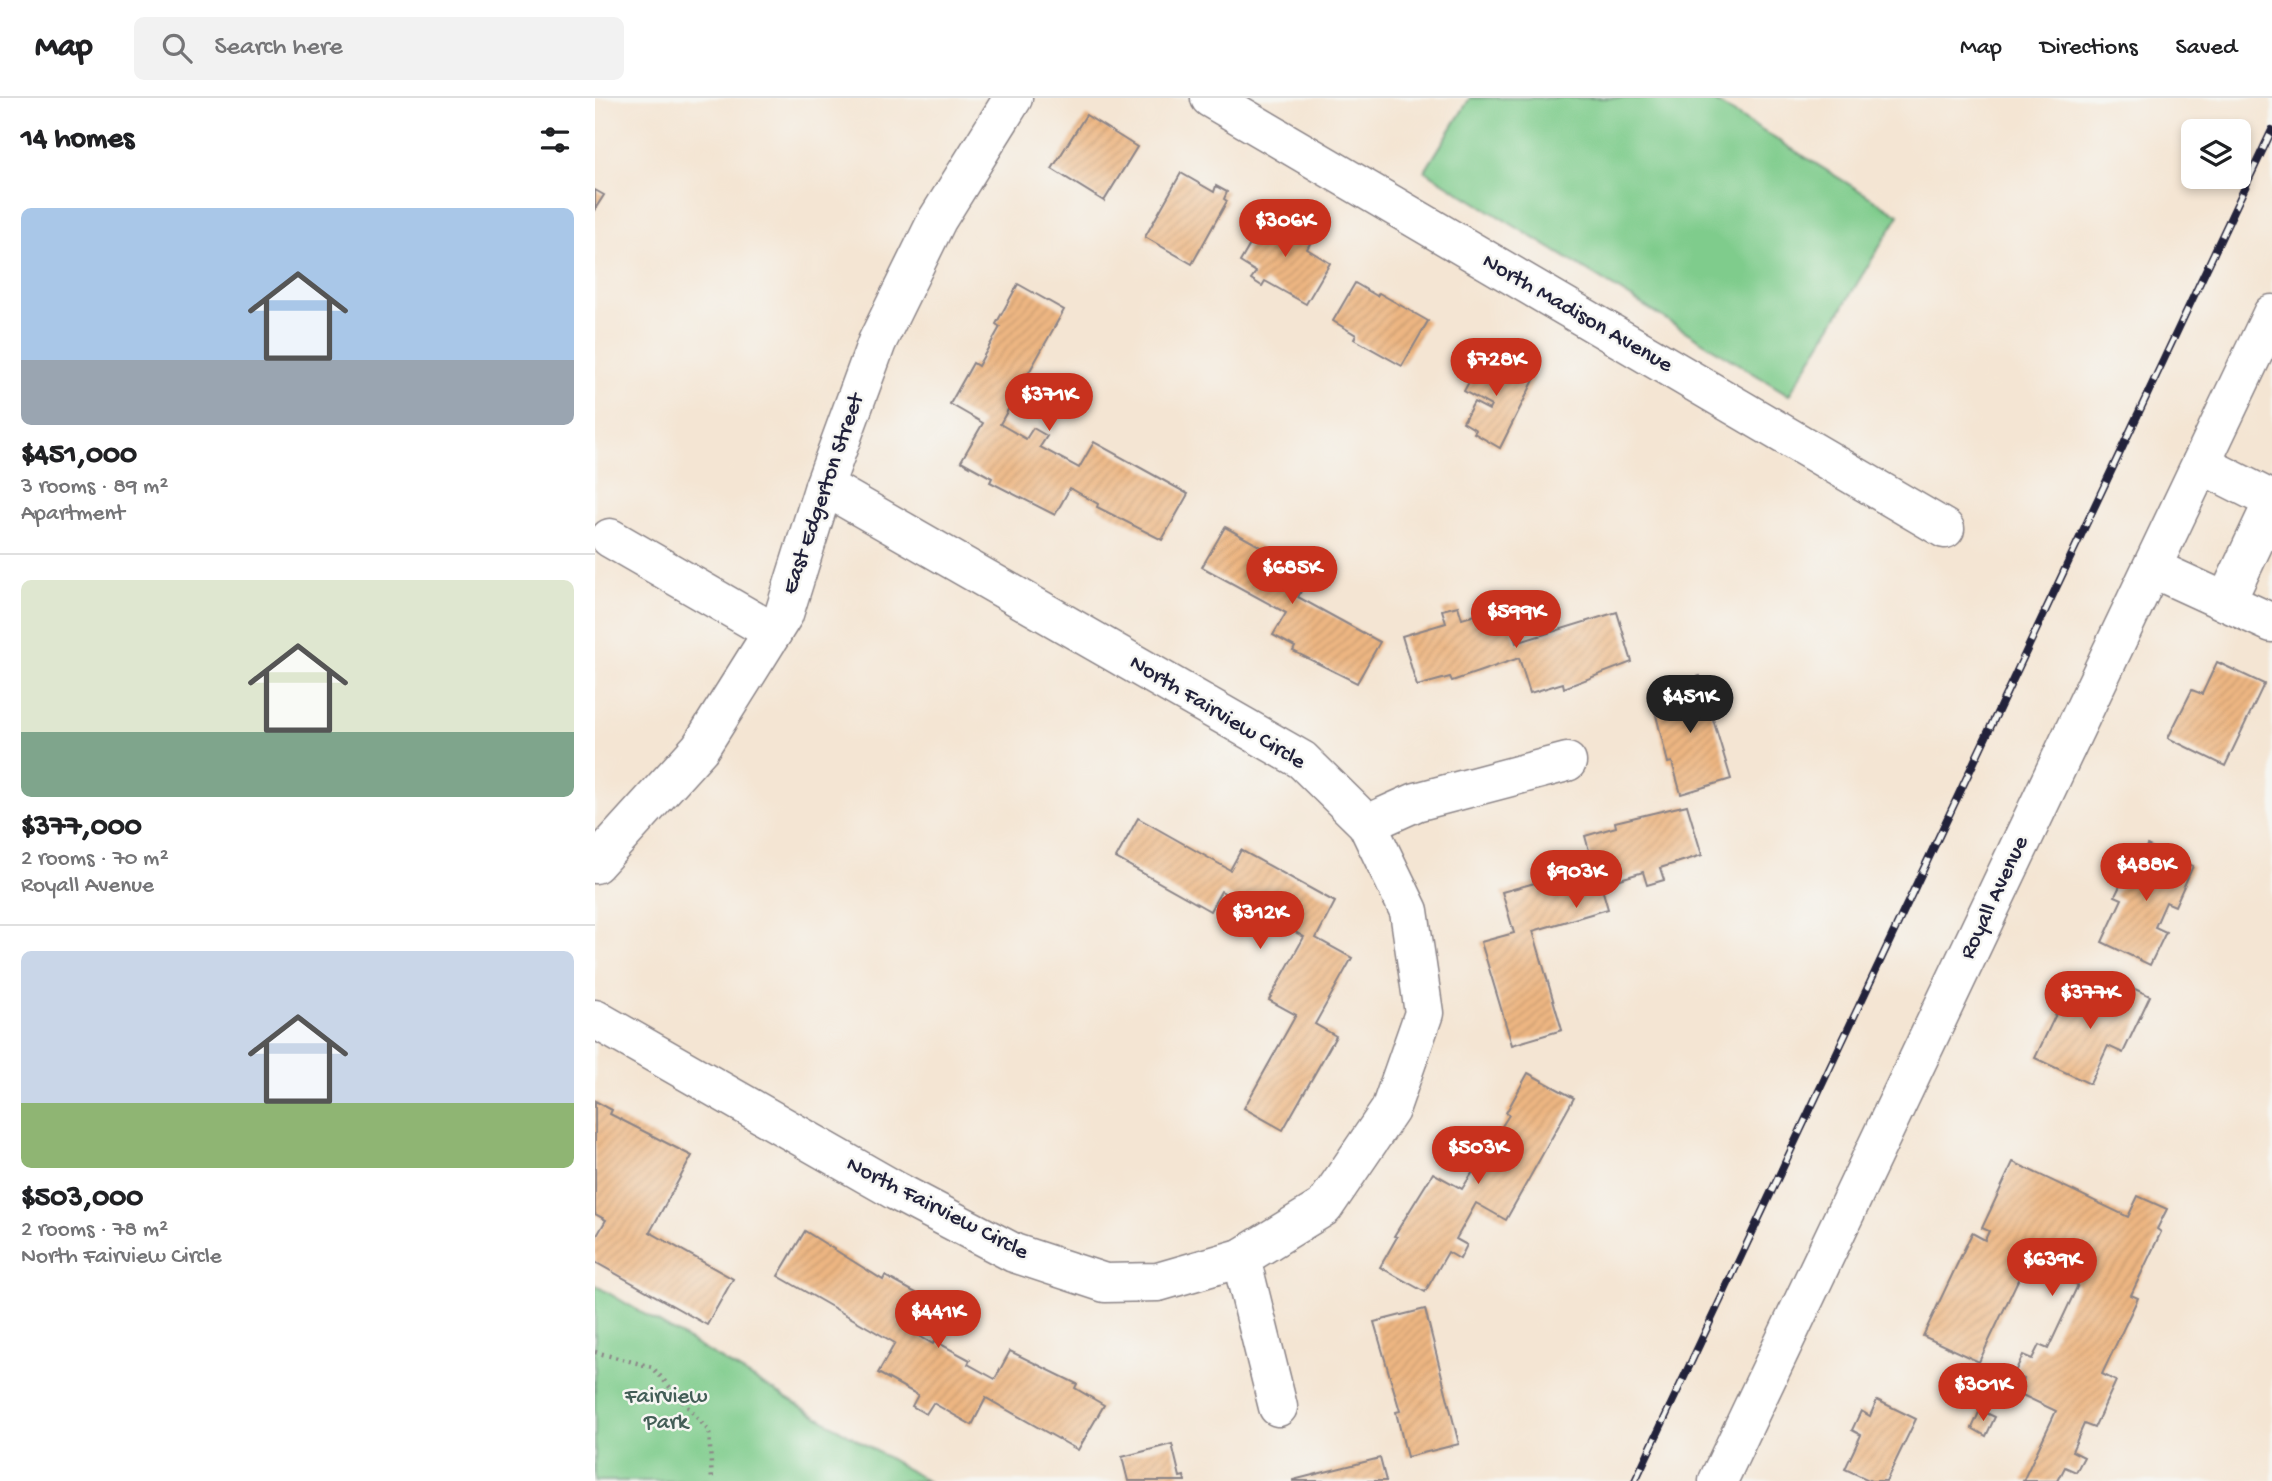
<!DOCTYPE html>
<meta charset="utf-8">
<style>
body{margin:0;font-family:"Gochi Hand",sans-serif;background:#f2f2f2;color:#202124;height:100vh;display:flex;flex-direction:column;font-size:26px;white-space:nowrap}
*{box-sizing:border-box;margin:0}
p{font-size:23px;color:#757577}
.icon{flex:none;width:38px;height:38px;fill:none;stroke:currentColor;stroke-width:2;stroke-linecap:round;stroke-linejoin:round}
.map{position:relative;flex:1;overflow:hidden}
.sheet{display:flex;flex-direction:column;background:#fff;width:595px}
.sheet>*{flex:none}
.controls{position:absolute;left:1586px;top:21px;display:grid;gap:14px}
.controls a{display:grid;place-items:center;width:70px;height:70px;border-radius:10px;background:#fff;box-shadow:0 4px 10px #0003;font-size:35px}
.price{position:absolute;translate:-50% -60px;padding:0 16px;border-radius:24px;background:#c8321e;color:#fff;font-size:23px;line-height:46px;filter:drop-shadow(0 2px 4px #0008)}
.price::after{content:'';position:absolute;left:50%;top:42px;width:21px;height:16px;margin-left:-10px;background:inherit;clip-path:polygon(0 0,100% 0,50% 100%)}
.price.on{background:#222;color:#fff}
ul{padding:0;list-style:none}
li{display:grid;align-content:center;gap:14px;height:371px;padding:0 21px}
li+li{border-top:2px solid #e0e0e0}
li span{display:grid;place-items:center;height:217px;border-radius:10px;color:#555}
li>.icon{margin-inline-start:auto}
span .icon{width:126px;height:126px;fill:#fffc;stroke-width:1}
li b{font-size:30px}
h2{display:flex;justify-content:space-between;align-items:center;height:84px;padding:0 21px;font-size:30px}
header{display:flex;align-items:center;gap:42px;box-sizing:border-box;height:98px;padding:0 35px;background:#fff;border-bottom:2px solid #e0e0e0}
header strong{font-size:33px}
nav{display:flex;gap:38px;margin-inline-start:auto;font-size:24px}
.search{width:490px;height:63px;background:#f2f2f2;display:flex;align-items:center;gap:18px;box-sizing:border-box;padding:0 24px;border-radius:10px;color:#757577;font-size:26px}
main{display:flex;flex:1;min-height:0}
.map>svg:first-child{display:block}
.park{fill:#7fcc8c;stroke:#507764;stroke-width:2}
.building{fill:url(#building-hatch)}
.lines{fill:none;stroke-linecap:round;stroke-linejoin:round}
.minor-casing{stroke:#8b8487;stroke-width:41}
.path{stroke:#8b8487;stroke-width:4.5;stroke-dasharray:2 5;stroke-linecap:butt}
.minor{stroke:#fff;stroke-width:38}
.rail-casing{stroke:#22223b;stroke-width:8}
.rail{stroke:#f6f6f2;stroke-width:5;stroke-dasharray:16;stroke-linecap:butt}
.labels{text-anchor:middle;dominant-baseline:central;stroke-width:5;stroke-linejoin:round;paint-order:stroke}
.street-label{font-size:23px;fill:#22223b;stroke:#f6f6f2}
.park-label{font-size:23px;fill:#435e57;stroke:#f6f6f2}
</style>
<header>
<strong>Map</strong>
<div class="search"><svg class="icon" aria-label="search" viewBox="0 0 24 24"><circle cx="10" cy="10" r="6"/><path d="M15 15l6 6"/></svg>Search here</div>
<nav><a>Map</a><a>Directions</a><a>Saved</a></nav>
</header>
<main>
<section class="sheet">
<h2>14 homes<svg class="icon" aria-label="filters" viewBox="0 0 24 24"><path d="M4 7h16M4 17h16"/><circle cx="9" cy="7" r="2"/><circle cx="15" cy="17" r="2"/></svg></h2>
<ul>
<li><span style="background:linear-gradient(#a9c7e8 70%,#9aa5b1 0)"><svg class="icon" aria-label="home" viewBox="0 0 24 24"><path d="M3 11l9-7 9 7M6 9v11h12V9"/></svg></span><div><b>$451,000</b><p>3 rooms · 89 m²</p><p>Apartment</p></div></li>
<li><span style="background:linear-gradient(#dfe7d0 70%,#7fa58c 0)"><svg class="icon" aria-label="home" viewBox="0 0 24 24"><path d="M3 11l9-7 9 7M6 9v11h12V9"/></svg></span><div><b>$377,000</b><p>2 rooms · 70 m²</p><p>Royall Avenue</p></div></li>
<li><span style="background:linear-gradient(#c9d6e8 70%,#8fb573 0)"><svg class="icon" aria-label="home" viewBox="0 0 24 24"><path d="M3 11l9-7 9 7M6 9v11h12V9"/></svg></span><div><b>$503,000</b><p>2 rooms · 78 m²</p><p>North Fairview Circle</p></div></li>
</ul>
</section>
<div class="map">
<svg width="1677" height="1383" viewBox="0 0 1677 1383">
<defs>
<pattern id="building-hatch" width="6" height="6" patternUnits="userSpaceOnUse" patternTransform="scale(1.75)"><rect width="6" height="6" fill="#edb682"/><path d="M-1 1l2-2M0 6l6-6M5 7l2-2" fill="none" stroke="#cb9c71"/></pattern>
</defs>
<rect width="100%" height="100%" fill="#f6f6f2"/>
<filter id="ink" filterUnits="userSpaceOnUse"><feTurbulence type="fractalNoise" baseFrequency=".0143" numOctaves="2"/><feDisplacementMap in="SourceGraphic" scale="14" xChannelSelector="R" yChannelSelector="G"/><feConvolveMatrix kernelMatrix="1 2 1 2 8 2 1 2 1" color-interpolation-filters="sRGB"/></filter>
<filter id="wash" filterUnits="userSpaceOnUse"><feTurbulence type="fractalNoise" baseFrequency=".00686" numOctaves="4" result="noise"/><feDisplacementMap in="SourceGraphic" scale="28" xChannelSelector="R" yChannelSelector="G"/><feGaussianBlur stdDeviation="1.57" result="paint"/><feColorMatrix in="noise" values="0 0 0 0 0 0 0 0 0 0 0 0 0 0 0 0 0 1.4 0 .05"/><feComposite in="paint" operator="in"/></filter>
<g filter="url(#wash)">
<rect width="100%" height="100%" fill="#f4e5d3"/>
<g class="park">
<path d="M875 0H1114L1304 117 1194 297 830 73Z"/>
<path d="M0 1186V1187L332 1383H0Z"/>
</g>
<g id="blocks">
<g class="building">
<path d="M491 17 542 49 509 103 457 71Z"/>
<path d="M586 75 619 94 621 88 632 94 629 101 632 103 597 166 550 139Z"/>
<path d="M0 92 9 97 0 111Z"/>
<path d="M674 114 718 140 712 151 735 165 711 206 670 183 667 188 656 181 661 174 645 164Z"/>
<path d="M760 185 782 198 784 195 833 223 807 268 759 241 761 237 738 223Z"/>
<path d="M423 186 469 212 405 326 431 341 438 330 452 338 445 349 484 370 499 344 593 396 567 442 502 409 503 406 475 390 460 417 395 384 397 380 366 363 388 325 355 306 378 265 383 268 405 229 401 226Z"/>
<path d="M891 253 940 280 905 350 879 335 881 332 868 324 879 304 894 312 896 308 869 293Z"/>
<path d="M630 429 715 476 703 499 785 544 762 585 698 553 700 549 678 537 691 515 607 469Z"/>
<path d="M863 508 867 521 910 508 921 545 1022 514 1037 564 969 590 968 585 935 595 924 560 857 583 855 579 822 588 807 538 851 525 847 512Z"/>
<path d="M1622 564 1669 586 1630 668 1573 640 1597 592 1607 596Z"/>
<path d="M1105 578 1136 681 1086 696 1077 664 1073 665 1055 593Z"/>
<path d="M1092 707 1107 757 1065 770 1069 782 1052 787 1048 774 1006 787 1013 811 938 833 967 932 917 947 886 844 919 835 907 794 947 783 946 780 998 767 990 738 1021 729 1020 724Z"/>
<path d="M543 720 635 772 646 752 740 804 721 840 757 860 720 926 741 938 688 1032 649 1010 701 917 674 902 709 839 626 793 615 813 521 760Z"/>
<path d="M1552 747 1598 768 1580 808 1571 804 1560 829 1571 834 1555 867 1507 844 1527 801 1520 798 1537 763 1543 766Z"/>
<path d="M1527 885 1555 898 1528 955 1513 948 1495 986 1440 960 1474 889 1515 909Z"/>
<path d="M933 975 979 1000 911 1122 881 1105 861 1141 872 1147 865 1161 853 1154 830 1194 785 1169 802 1139 799 1138 838 1075 867 1091 914 1017 911 1015Z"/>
<path d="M0 1003 17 1012 15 1016 97 1058 55 1134 138 1181 112 1227 0 1164V1141L11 1122 0 1116Z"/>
<path d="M1418 1064 1533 1119 1543 1098 1572 1111 1562 1131 1566 1134 1536 1197 1543 1200 1507 1276 1521 1283 1499 1330 1489 1326 1477 1353 1489 1359 1481 1374 1470 1369 1463 1383H1428L1461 1313 1423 1295 1429 1281 1419 1276 1428 1257 1437 1261 1444 1247 1453 1251 1483 1187 1432 1163 1384 1264 1328 1238 1377 1135 1390 1142 1394 1133 1387 1130Z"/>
<path d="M210 1133 288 1182 290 1178 330 1200 312 1231 338 1246 340 1243 375 1262 373 1266 400 1281 415 1253 482 1286 480 1290 509 1307 483 1352 391 1300 377 1327 338 1305 331 1316 317 1308 323 1297 283 1275 300 1245 183 1178Z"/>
<path d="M830 1211 864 1346 812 1359 801 1314 805 1313 779 1224Z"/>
<path d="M1282 1302 1321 1321 1291 1383H1276L1250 1371 1266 1337 1257 1332 1266 1313 1275 1318Z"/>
<path d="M1385 1312 1400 1319 1391 1338 1377 1330Z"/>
<path d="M577 1346 585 1379 589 1378 590 1383H533L527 1359Z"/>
<path d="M785 1360 791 1383H698V1382Z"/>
</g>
</g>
</g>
<g filter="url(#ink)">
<use href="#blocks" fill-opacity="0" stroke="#8b8487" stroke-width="2"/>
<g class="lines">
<defs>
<g id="minor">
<path d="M615 0 1350 431"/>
<path d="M1606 366 1677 402"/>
<path d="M15 440 178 534"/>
<path d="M1557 470 1677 525"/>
<path d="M1631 504 1677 406"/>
<path d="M772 726 821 704 972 664"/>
<path d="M0 766 105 650 189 516 229 388 282 244 342 122 418 0"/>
<path d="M0 921 301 1093 419 1155 510 1185 563 1184 646 1160 729 1109 795 1012 829 915 814 813 772 726 707 662 229 388"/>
<path d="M646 1160 683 1309"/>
<path d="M1123 1383 1677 216"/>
</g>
</defs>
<use href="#minor" class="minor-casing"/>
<path class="path" d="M0 1254 57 1269 114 1333 117 1383"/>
<use href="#minor" class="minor"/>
<defs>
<path id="rail" d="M1040 1383 1677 32"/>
</defs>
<use href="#rail" class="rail-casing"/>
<use href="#rail" class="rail"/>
</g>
</g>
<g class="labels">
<g class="street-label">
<text transform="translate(982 216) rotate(30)">North Madison Avenue</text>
<text transform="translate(229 396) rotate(-71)">East Edgerton Street</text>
<text transform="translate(622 615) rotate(31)">North Fairview Circle</text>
<text transform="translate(1400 800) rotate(-65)">Royall Avenue</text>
<text transform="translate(342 1111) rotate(27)">North Fairview Circle</text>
</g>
<g class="park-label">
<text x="71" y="1299">Fairview<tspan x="71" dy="26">Park</tspan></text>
</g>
</g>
</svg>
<div class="controls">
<a><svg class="icon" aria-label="layers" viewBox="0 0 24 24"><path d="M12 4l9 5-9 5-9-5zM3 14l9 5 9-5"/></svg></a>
</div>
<b class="price" style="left:690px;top:161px">$306K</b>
<b class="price" style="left:901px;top:300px">$728K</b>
<b class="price" style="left:454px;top:335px">$371K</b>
<b class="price" style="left:697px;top:508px">$685K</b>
<b class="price" style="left:921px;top:552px">$599K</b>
<b class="price on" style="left:1095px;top:637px">$451K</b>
<b class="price" style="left:1551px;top:805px">$488K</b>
<b class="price" style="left:981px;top:812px">$903K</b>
<b class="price" style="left:665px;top:853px">$312K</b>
<b class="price" style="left:1495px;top:933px">$377K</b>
<b class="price" style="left:883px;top:1088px">$503K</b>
<b class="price" style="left:1457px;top:1200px">$639K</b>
<b class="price" style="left:343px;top:1252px">$441K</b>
<b class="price" style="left:1388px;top:1325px">$301K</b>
</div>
</main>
